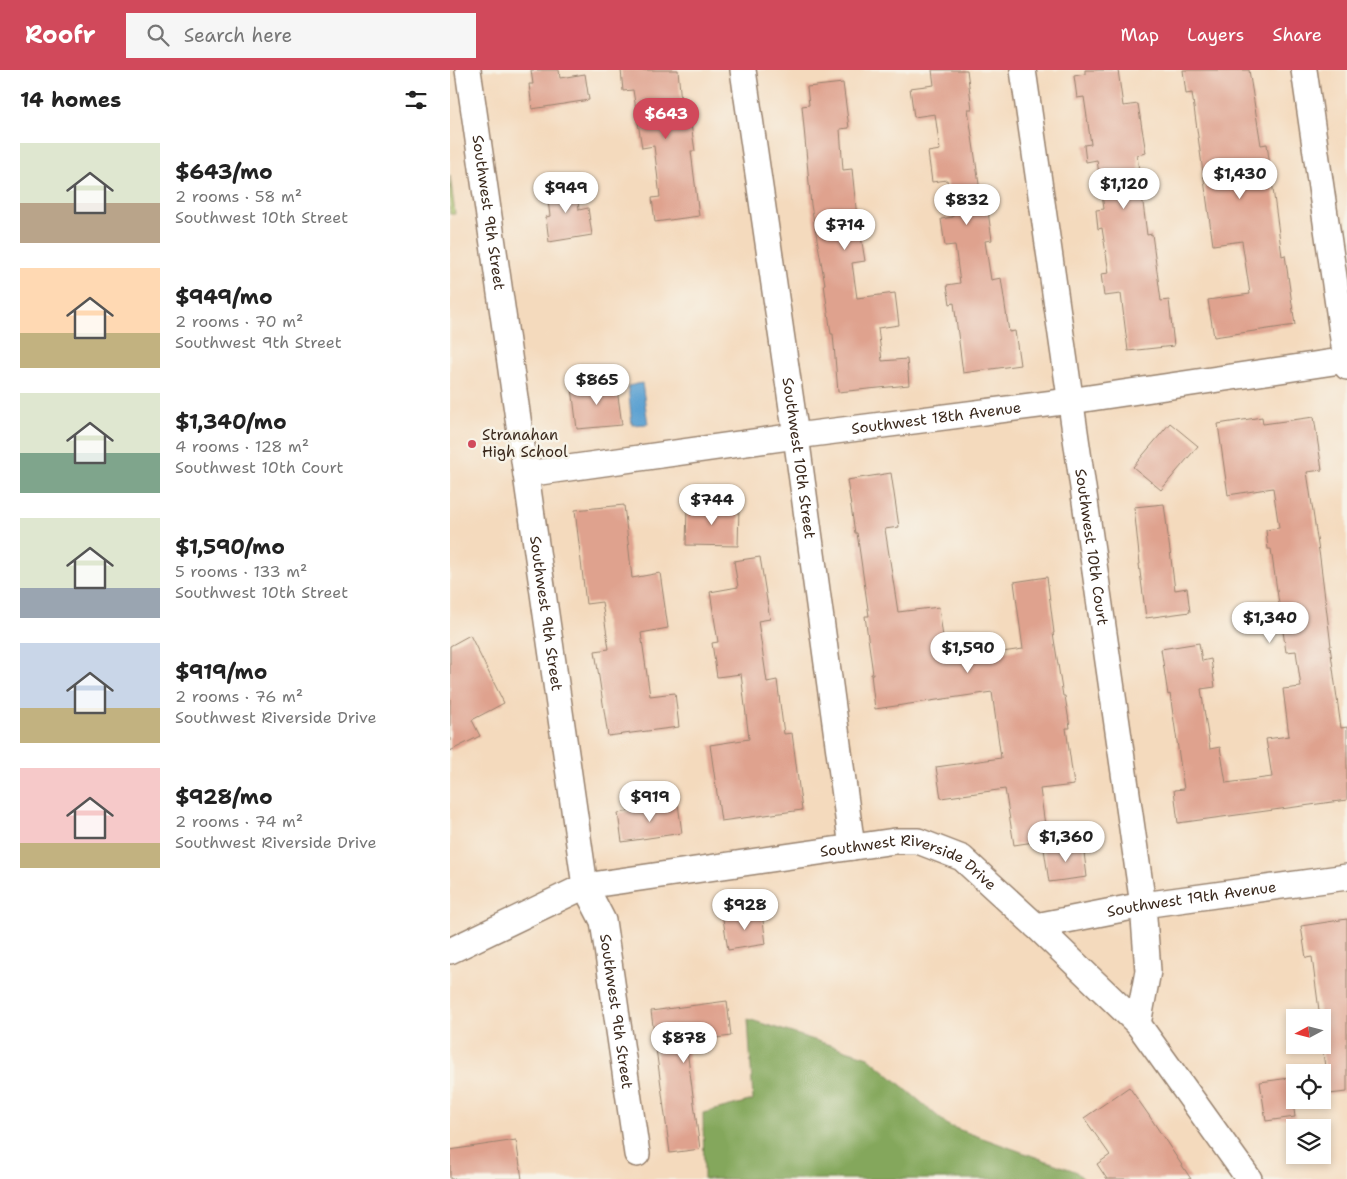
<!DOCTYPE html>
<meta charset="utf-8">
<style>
body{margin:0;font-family:"Shantell Sans",sans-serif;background:#f6f6f6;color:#222;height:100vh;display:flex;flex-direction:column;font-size:19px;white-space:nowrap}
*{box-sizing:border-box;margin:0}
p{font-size:16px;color:#767676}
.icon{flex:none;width:28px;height:28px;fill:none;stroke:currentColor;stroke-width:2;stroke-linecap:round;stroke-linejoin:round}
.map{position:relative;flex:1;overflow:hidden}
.side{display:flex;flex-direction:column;background:#fff;width:450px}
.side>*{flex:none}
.needle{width:32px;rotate:263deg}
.controls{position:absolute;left:836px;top:939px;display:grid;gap:10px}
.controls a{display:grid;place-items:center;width:45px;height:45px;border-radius:0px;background:#fff;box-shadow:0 2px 8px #0003;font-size:25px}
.price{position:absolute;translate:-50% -42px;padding:0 11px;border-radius:18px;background:#fff;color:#222;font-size:16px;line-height:32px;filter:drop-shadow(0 1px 2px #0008)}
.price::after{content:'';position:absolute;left:50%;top:30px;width:15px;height:11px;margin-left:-8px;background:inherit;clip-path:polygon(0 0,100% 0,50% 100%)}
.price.active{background:#d1495b;color:#fff}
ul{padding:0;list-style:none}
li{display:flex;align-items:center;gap:15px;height:125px;padding:0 20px}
li span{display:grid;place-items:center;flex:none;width:140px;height:100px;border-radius:0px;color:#555}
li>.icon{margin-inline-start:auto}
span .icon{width:60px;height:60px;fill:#fffc;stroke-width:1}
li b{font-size:21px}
h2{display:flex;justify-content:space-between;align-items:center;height:60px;padding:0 20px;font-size:21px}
header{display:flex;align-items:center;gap:30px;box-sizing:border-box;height:70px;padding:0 25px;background:#d1495b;color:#fff}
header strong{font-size:24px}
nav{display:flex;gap:28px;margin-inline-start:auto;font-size:18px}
.search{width:350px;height:45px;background:#f6f6f6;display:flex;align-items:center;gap:12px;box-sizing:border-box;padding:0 18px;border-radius:0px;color:#767676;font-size:19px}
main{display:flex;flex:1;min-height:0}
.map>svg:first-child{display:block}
.green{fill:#a5c168;stroke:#707643}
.forest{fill:#84a75c;stroke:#60683d}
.water{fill:#5ca1d1;stroke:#4c6678}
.building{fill:#dfa28e}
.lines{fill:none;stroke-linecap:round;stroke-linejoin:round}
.minor-casing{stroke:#98826e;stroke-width:28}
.minor{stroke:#fff;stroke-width:25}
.poi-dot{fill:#d1495b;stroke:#f7f3e8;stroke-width:2}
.labels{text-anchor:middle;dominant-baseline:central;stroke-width:5;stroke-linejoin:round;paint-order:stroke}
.street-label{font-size:15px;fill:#3b2a1e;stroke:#f7f3e8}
.poi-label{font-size:15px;fill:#3b2a1e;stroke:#f7f3e8;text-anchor:start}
</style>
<header>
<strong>Roofr</strong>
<div class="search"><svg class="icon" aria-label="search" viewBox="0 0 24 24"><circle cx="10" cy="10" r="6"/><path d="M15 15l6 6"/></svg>Search here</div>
<nav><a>Map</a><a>Layers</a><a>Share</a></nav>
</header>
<main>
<section class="side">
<h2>14 homes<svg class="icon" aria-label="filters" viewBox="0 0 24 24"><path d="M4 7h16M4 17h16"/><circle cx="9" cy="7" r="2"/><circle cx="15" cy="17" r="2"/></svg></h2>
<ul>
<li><span style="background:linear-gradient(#dfe7d0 60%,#b9a48a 0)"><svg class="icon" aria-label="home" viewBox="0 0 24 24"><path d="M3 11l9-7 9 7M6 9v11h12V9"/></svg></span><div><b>$643/mo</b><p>2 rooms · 58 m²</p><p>Southwest 10th Street</p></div></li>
<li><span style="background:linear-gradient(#ffd9b3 65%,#c2b280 0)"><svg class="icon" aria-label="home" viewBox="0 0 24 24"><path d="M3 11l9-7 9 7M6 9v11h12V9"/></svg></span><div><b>$949/mo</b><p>2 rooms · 70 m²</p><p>Southwest 9th Street</p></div></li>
<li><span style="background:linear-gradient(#dfe7d0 60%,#7fa58c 0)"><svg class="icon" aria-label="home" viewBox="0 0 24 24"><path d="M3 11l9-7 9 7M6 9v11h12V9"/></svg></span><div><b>$1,340/mo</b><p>4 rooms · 128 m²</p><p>Southwest 10th Court</p></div></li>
<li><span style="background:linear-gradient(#dfe7d0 70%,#9aa5b1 0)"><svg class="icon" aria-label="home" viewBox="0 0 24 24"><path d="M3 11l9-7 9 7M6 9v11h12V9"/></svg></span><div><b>$1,590/mo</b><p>5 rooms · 133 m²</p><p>Southwest 10th Street</p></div></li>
<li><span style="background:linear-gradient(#c9d6e8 65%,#c2b280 0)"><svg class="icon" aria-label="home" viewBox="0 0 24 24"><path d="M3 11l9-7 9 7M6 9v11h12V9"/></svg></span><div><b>$919/mo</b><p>2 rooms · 76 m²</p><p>Southwest Riverside Drive</p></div></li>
<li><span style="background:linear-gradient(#f6c9c9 75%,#c2b280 0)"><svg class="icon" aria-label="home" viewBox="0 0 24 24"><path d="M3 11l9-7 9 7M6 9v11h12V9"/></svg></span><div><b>$928/mo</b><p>2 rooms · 74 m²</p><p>Southwest Riverside Drive</p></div></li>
</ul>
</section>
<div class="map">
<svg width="897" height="1109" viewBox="0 0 897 1109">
<rect width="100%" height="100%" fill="#f7f3e8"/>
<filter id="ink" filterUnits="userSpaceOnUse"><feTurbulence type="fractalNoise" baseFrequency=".02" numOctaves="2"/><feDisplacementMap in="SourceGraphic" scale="10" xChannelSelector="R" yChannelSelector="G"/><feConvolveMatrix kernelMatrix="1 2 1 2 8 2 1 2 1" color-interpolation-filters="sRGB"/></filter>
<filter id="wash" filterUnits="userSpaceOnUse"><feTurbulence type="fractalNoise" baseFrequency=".0096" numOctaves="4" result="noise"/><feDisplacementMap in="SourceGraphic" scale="20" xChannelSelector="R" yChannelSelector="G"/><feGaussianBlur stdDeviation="1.12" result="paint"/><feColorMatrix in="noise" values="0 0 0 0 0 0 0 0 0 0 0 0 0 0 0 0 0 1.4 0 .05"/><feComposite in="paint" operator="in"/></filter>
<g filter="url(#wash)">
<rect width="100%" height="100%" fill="#f4dabd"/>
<path class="green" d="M0 105 5 144H0Z"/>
<path class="forest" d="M298 949 418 987 499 1056 625 1101 634 1109H254L253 1043 303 1030Z"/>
<path class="water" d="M192 313 198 354 182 355 178 316Z"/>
<g id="blocks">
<g class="building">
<path d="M81 0H109L110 8 135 4 139 30 82 39 79 14H83Z"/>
<path d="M171 0H228L232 42 239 41 245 81H241L249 146 205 152 202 128 210 127 204 76 192 78 183 20 173 21Z"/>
<path d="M482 0H517L522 39H518L531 128 536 127 542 170 535 171 541 210 551 208 559 262 565 261 570 295 513 303 504 233 500 234 497 215 510 213 505 175 495 176 491 149 503 147 497 110 482 112 478 82 490 80 485 44 464 47 460 18 484 15Z"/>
<path d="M635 0H668L673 36 688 34 696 83 687 85 697 165 702 164 711 231 719 230 724 276 678 281 671 224 654 226 651 204 659 203 652 158 648 159 646 140 654 139 647 90 636 92 634 75 641 74 634 27 627 28 624 6 635 4Z"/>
<path d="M733 0H799L811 75 817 74 832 186 835 185 845 255 764 267 758 230 800 224 792 171 763 175 742 23 736 24Z"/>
<path d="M393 13 399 58 390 59 393 100 402 99 407 148H408L415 191 402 193 407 228 445 223 449 255 428 258 432 291 457 289 459 315 388 322 383 264H381L374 214H375L361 135 352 36 359 35 357 17Z"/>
<path d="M126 112 129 140 138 138 142 165 99 172 96 147 100 146 96 116Z"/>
<path d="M166 312 172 355 127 359 122 318Z"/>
<path d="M812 347 813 354 864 347 872 400 857 402 870 488 881 576H880L891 658 897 657V730L728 753 724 720 734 719 720 624 718 625 711 579 749 573 752 591 761 589 765 617 751 619 760 679 770 677 776 713 822 707 816 669 839 666 833 619 851 617 846 581 836 582 821 479H818L816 460 829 458 823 418 778 425 768 354Z"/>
<path d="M720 353 748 376 711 420 683 397Z"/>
<path d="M441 403 449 457 435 459 448 542 489 537 496 590 573 579 564 512 597 507 604 563H603L613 626H615L620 658H616L624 715 590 719 597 770 564 775 555 719 491 728 486 697 551 688 542 622 425 639 421 604H423L415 546H419L407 463H405L397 410Z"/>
<path d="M714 434 725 520 737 518 740 542 696 548 689 494H690L684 437Z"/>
<path d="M174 435 182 508 210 503 218 558 191 563 200 626 225 623 229 657 158 666 145 581 159 579 152 532 136 534 125 440Z"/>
<path d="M237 436 289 438 288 476 236 475Z"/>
<path d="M310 487 320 549 308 551 317 612 327 610 334 664 342 663 352 740 271 751 260 675 299 669 291 604 267 607 262 573 268 572 260 522 288 517 284 491Z"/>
<path d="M20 565 54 633 22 650 30 666 0 681V576Z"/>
<path d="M228 734 232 763 172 772 168 743Z"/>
<path d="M633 774 637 807 599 812 594 779Z"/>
<path d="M312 843 316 874 278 880 273 849Z"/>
<path d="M897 849V1022L879 1024 872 976 873 975 872 948H870L862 887 856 888 851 856Z"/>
<path d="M277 931 281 966 236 972 250 1079 220 1083 201 941Z"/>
<path d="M840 1008 845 1047 816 1051 810 1012Z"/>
<path d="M679 1017 698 1044 741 1109H657L647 1094 660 1085 634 1048Z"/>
<path d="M66 1070 72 1109H0V1080Z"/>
</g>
</g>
</g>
<g filter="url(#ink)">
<use href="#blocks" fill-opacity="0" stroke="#98826e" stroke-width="1"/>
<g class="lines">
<defs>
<g id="minor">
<path id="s1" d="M18 0 135 816 153 851 187 1084"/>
<path id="s2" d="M293 0 346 366 402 777"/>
<path id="s3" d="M573 0 693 835 698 901 688 954"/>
<path d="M854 0 897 297"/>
<path id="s4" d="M76 404 346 366 620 331 897 290"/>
<path id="s5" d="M586 856 693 835 897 807"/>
<path id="s6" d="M0 881 135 816 445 771H468L512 788 586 856 688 954 799 1109"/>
</g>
</defs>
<use href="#minor" class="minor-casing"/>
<use href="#minor" class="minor"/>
</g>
</g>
<circle class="poi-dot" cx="22" cy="374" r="5"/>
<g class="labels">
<g class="street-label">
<text stroke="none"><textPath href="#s1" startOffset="144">Southwest 9th Street</textPath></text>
<text stroke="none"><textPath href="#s4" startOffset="414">Southwest 18th Avenue</textPath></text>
<text stroke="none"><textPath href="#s2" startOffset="392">Southwest 10th Street</textPath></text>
<text stroke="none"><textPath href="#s3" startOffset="482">Southwest 10th Court</textPath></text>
<text stroke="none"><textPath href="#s1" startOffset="549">Southwest 9th Street</textPath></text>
<text stroke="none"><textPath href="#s6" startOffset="482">Southwest Riverside Drive</textPath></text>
<text stroke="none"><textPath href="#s5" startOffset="158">Southwest 19th Avenue</textPath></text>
<text stroke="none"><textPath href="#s1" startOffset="955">Southwest 9th Street</textPath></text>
</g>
<g class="poi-label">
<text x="32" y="365">Stranahan<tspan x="32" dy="17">High School</tspan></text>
</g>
</g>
</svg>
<div class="controls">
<a><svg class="needle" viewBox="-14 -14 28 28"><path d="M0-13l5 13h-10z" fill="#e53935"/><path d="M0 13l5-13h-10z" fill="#767676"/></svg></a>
<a><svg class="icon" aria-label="locate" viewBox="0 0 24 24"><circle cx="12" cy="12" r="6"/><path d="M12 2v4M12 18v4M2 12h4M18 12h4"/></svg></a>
<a><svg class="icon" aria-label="layers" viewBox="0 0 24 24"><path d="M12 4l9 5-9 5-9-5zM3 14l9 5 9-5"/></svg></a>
</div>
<b class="price active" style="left:216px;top:70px">$643</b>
<b class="price" style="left:790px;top:130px">$1,430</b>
<b class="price" style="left:674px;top:140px">$1,120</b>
<b class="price" style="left:116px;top:144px">$949</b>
<b class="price" style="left:517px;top:156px">$832</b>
<b class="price" style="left:395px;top:181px">$714</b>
<b class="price" style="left:147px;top:336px">$865</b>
<b class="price" style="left:262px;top:456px">$744</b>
<b class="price" style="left:820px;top:574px">$1,340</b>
<b class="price" style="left:518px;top:604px">$1,590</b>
<b class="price" style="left:200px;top:753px">$919</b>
<b class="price" style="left:616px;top:793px">$1,360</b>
<b class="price" style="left:295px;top:861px">$928</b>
<b class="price" style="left:234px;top:994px">$878</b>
</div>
</main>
